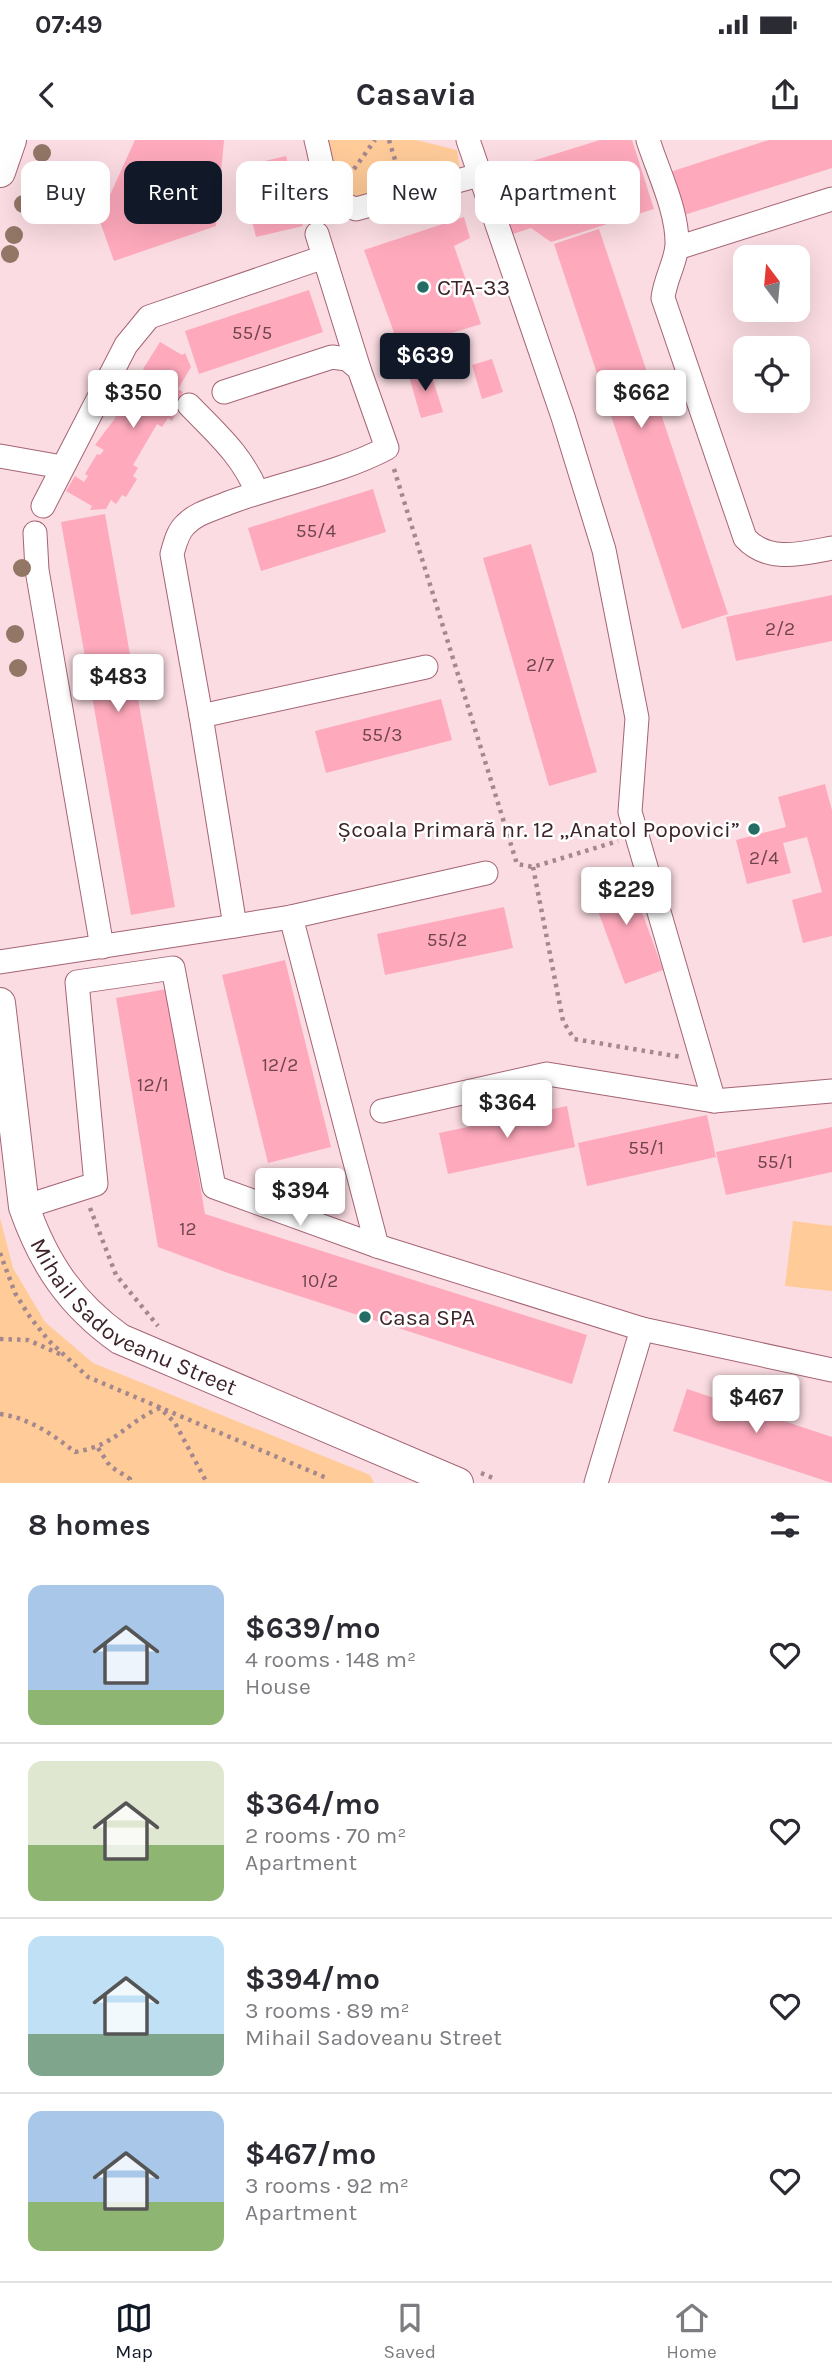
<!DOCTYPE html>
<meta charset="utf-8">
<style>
body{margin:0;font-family:Karla,sans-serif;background:#f2f2f3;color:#2b2b33;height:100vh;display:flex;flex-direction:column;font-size:26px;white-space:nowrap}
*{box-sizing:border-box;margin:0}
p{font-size:23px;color:#7c7c81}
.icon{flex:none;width:38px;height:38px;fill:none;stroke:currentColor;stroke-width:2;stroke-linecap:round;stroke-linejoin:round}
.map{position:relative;height:1343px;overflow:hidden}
.side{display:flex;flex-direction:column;background:#fff;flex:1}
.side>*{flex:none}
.top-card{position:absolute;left:21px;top:21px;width:791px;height:63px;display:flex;gap:14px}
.needle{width:46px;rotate:344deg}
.controls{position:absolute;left:733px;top:105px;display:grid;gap:14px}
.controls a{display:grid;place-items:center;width:77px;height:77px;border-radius:14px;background:#fff;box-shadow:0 7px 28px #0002;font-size:35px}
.price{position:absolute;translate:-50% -60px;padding:0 16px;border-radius:7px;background:#fff;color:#222;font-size:23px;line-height:46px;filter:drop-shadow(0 2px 4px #0008)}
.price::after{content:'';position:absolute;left:50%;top:42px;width:21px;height:16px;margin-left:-10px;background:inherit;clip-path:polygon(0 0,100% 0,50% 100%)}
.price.active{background:#111827;color:#fff}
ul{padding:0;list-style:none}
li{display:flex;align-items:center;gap:21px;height:175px;padding:0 28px}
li+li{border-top:2px solid #e1e1e2}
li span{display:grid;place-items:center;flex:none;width:196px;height:140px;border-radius:14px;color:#555}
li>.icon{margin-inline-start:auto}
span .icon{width:84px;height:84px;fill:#fffc;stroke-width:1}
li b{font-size:30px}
h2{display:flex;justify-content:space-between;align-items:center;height:84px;padding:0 28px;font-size:30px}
.pill{padding:0 24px;border-radius:14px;background:#fff;box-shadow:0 7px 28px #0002;font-size:24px;line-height:63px}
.pill.active{background:#111827;color:#fff}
.status{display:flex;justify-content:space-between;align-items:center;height:49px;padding:0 35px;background:#fff;direction:ltr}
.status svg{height:19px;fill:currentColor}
header{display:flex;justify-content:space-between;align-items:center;height:91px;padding:0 28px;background:#fff;font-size:32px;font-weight:700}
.menu{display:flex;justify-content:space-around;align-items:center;height:98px;border-top:2px solid #e1e1e2;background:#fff;font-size:19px;color:#7c7c81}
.menu a{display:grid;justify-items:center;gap:4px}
.menu .active{color:#111827}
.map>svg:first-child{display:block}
.green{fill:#ffcb99}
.building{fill:#fea9bc}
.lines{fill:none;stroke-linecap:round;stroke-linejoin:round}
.minor-casing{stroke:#a56474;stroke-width:25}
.major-casing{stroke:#a56474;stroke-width:32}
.path{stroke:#a4888e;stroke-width:4.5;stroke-dasharray:3.5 5;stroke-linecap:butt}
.minor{stroke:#fff;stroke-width:23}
.major{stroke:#fff;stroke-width:30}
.tree{fill:#937666}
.poi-dot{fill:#246c64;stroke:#fff;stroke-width:2.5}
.labels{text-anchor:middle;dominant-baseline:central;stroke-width:5;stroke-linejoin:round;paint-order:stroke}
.number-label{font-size:19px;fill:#6f454e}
.poi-label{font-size:23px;fill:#3f242a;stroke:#fff;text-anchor:start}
.street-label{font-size:23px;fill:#3f242a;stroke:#fff}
</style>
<div class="status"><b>07:49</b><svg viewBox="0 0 49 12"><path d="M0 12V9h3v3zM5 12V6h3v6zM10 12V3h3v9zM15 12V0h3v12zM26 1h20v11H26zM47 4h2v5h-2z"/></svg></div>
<header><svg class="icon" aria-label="back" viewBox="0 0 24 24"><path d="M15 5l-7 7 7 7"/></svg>Casavia<svg class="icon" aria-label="share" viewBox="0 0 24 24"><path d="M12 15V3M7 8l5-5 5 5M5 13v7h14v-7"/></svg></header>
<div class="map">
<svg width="832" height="1343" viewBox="0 0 832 1343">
<rect width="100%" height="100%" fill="#fadce2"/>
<g class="green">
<path d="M323 0H416L457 10 460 29 360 59 336 49Z"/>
<path d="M0 1078 13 1128 45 1182 93 1223 370 1335 374 1343H0Z"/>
<path d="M793 1081 832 1086V1151L785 1146Z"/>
</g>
<g class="building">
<path d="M135 0H224L216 86 114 121 99 79Z"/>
<path d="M600 0H632L654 69 551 102 531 88 513 94 501 55 518 49 510 28Z"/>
<path d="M769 0H832V28L684 75 670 32Z"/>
<path d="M286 16 303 86 256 97 239 27Z"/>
<path d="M464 77 470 98 454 106 481 184 400 209 364 110Z"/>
<path d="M599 89 728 474 682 489 554 104Z"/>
<path d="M309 150 323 192 199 234 185 191Z"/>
<path d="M160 202 182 215 185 213 191 227 178 249 183 252 178 260 182 263 172 281 168 278 162 287 157 284 133 325 138 328 133 336 137 339 126 357 122 355 116 364 111 360 106 369 90 370 92 366 66 351 75 336 84 342 88 336 85 334 97 314 100 315 104 310 95 305 116 277 113 274 121 260 131 266 134 260 131 258 143 238 146 240 151 233 143 229Z"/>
<path d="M492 219 503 252 482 259 472 225Z"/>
<path d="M429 227 443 272 421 278 408 233Z"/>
<path d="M373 349 386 392 261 431 248 388Z"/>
<path d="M105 374 175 767 131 775 61 382Z"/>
<path d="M531 404 597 632 549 646 483 418Z"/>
<path d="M832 455V501L736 521 726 477Z"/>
<path d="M441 559 452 600 326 633 315 591Z"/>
<path d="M825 644 832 671V796L803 803 792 760 822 752 807 697 783 703 791 733 747 744 736 700 786 687 778 657Z"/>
<path d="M627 731 663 830 625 844 588 744Z"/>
<path d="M504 767 513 808 385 835 377 794Z"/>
<path d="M285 820 331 1007 268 1023 222 835Z"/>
<path d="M167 849 205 1074 587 1195 572 1244 228 1133 158 1107 116 858Z"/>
<path d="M567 966 575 1007 448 1034 439 993Z"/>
<path d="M707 975 716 1017 587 1046 578 1003Z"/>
<path d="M832 987V1032L726 1055 716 1012Z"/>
<path d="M687 1249 832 1297V1343L673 1291Z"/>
</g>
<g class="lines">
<defs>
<g id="minor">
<path d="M316 0C324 29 323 60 356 69L479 35"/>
<path d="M468 0 563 277 604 410 637 578 630 672 714 961"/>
<path d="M648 0C658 32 678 71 677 105 676 122 665 139 663 158L745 398C768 423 801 414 832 408"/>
<path d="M317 94 359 229"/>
<path d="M677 108 832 59"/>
<path d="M189 265C216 293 242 315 257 352"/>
<path d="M0 316 62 327"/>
<path d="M43 366 126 205 149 177 324 117"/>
<path d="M35 393 37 430 102 807"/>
<path d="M201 576 172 414C175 404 177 393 185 385 196 373 214 369 228 363 281 343 338 334 387 308L359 229 347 219 332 217 224 252"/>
<path d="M291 777 377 1106"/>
<path d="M235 786 291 777 486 733"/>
<path d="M0 822 235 786 201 576 426 527"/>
<path d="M382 971 547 934 714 961 832 951"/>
<path d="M24 1067 96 1044 77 842 173 828 214 1047 377 1106 642 1189"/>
<path d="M596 1343 642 1189 832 1230"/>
</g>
<g id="major">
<path d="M0 32 11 0"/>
<path id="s1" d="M0 863 24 1067C44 1124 71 1164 120 1199L458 1343"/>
</g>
</defs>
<use href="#minor" class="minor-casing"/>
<use href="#major" class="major-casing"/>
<g class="path">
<path d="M389 0 400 36"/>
<path d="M349 36 375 0"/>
<path d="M394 329 517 724 533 727 618 701"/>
<path d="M533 727 563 881 574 899 681 917"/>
<path d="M90 1068 116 1135 158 1186"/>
<path d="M0 1113 15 1153 30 1177 49 1201 88 1237 329 1339"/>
<path d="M0 1199 28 1200 62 1215"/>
<path d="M0 1274C29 1278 52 1294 75 1312 118 1305 124 1283 160 1268L175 1283 207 1343"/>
<path d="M98 1308 110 1326 130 1339 129 1343"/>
<path d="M481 1333 493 1338"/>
</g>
<use href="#minor" class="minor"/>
<use href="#major" class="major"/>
</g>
<g class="tree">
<circle cx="42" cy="13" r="9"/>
<circle cx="30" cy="47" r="9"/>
<circle cx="23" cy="64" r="9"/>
<circle cx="14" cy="95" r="9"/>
<circle cx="10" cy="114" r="9"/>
<circle cx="22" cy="428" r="9"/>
<circle cx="15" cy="494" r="9"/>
<circle cx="18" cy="528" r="9"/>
</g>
<g class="poi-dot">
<circle cx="423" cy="147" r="7"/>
<circle cx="754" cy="689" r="7"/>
<circle cx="365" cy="1177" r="7"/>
</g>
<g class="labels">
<g class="number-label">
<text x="252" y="193">55/5</text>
<text x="316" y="391">55/4</text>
<text x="780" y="489">2/2</text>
<text x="540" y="525">2/7</text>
<text x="382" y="595">55/3</text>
<text x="764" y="718">2/4</text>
<text x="447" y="800">55/2</text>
<text x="280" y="925">12/2</text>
<text x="153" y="945">12/1</text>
<text x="646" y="1008">55/1</text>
<text x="775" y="1022">55/1</text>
<text x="188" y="1089">12</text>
<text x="320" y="1141">10/2</text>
</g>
<g class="poi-label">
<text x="437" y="147">CTA-33</text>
<text x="740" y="689" text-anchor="end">Școala Primară nr. 12 „Anatol Popovici”</text>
<text x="379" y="1177">Casa SPA</text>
</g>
<g class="street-label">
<text stroke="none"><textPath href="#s1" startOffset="369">Mihail Sadoveanu Street</textPath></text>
</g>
</g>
</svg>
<div class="controls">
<a><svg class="needle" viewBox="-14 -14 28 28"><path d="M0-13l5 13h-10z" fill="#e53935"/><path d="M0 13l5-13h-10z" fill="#7c7c81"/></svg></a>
<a><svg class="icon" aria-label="locate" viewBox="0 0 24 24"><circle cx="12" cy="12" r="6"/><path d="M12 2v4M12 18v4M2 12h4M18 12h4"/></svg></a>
</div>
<b class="price active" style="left:425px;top:253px">$639</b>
<b class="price" style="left:133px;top:290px">$350</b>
<b class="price" style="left:641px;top:290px">$662</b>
<b class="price" style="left:118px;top:574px">$483</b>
<b class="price" style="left:626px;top:787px">$229</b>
<b class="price" style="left:507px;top:1000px">$364</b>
<b class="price" style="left:300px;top:1088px">$394</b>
<b class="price" style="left:756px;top:1295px">$467</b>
<div class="top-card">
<a class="pill">Buy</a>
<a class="pill active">Rent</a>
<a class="pill">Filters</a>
<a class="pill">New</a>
<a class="pill">Apartment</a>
</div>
</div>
<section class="side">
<h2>8 homes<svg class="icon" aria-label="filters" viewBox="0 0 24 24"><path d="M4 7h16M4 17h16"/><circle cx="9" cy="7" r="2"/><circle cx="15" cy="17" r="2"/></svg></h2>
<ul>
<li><span style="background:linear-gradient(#a9c7e8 75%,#8fb573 0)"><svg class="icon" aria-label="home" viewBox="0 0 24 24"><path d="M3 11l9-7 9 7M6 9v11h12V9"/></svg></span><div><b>$639/mo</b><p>4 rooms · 148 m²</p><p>House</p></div><svg class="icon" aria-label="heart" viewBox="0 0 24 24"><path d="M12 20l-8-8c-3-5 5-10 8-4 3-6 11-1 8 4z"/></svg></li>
<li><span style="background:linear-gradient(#dfe7d0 60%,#8fb573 0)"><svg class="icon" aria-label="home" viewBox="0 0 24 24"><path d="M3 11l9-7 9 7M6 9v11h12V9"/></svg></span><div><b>$364/mo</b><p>2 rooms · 70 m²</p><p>Apartment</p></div><svg class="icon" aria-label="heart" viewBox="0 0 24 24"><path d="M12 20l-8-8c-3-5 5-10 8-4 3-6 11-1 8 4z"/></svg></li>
<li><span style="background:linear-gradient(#bfe0f5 70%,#7fa58c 0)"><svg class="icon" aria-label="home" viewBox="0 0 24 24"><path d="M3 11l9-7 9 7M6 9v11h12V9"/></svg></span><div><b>$394/mo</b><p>3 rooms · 89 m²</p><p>Mihail Sadoveanu Street</p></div><svg class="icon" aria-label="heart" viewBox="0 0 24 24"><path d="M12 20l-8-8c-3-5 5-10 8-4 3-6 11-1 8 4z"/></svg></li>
<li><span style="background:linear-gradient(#a9c7e8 65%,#8fb573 0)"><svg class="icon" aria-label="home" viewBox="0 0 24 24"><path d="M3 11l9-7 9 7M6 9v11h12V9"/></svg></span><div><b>$467/mo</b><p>3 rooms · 92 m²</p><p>Apartment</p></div><svg class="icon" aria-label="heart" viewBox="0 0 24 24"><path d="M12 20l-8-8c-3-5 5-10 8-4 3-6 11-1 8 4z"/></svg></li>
</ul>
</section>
<nav class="menu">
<a class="active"><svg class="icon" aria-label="map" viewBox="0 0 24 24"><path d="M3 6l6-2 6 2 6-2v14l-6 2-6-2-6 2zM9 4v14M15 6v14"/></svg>Map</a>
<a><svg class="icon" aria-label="saved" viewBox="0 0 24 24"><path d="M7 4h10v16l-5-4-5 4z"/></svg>Saved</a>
<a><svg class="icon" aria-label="home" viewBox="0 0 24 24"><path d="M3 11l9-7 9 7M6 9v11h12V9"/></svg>Home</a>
</nav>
